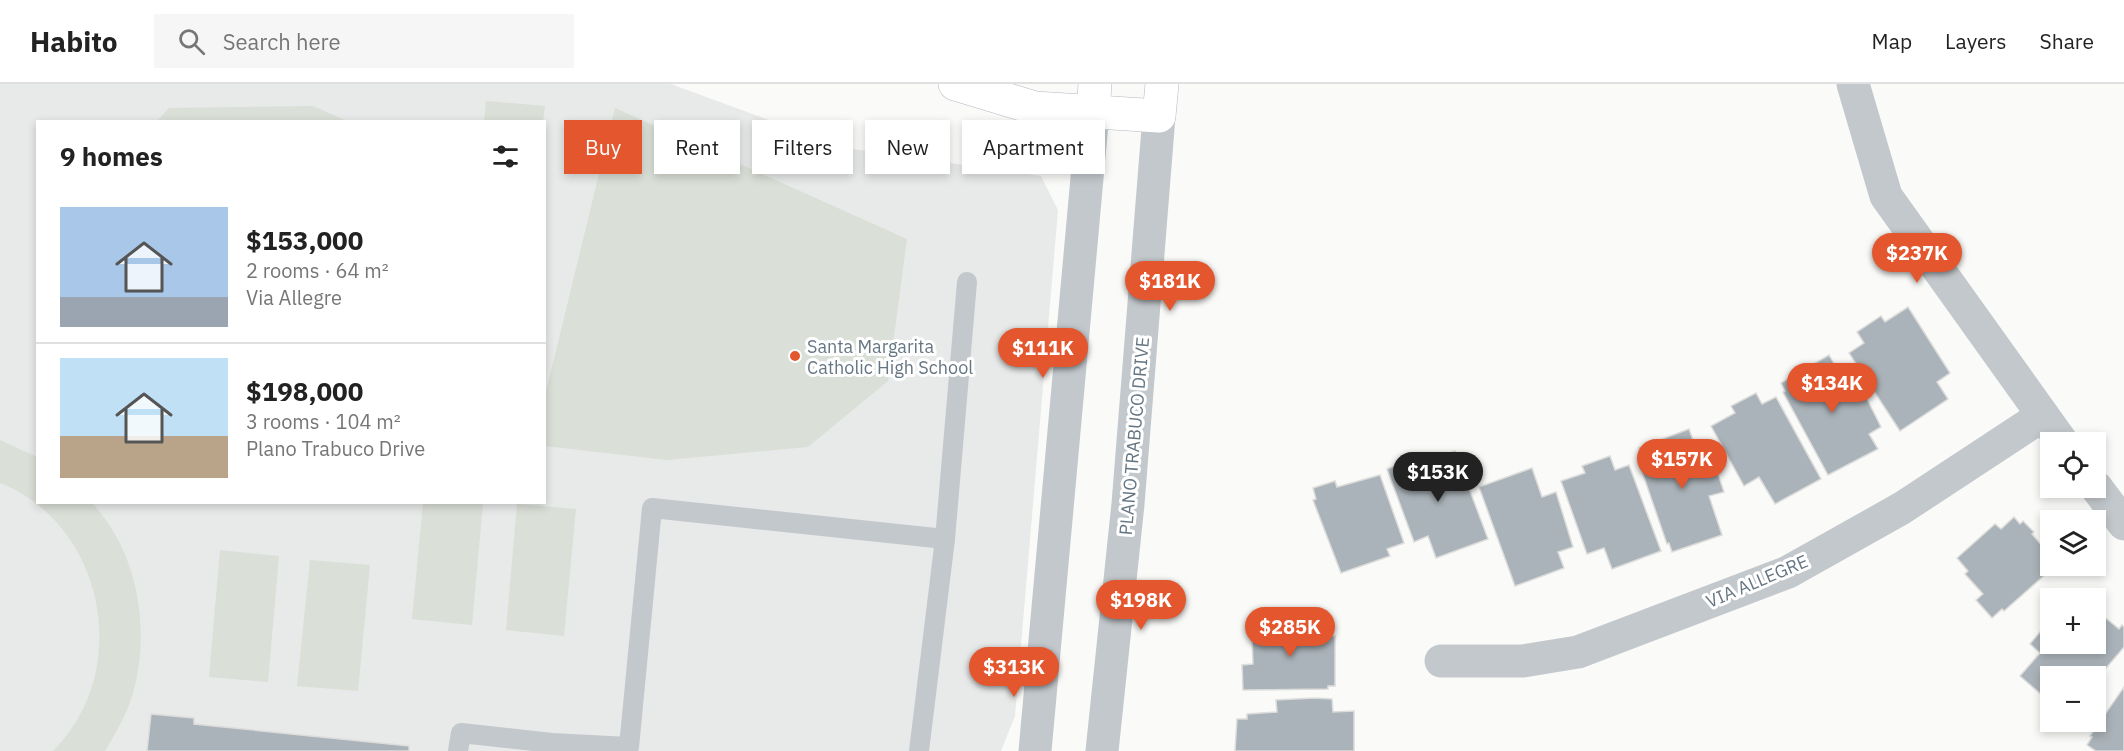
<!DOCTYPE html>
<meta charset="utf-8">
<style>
body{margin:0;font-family:"IBM Plex Sans",sans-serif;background:#f6f6f6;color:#222;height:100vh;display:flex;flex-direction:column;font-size:22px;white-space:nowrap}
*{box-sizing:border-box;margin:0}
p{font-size:20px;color:#767676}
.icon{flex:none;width:33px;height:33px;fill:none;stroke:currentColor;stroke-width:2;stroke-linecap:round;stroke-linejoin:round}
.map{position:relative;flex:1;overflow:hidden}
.sheet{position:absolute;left:36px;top:36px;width:510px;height:384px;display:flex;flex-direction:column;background:#fff;border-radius:0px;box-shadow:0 3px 9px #0003}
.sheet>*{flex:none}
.guide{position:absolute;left:564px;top:36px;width:570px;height:54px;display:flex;gap:12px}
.fabs{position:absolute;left:2040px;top:348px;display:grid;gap:12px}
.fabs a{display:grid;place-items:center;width:66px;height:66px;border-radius:0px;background:#fff;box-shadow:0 3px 9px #0003;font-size:30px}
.price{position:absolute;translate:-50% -51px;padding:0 14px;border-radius:21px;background:#e4572e;color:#fff;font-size:20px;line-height:39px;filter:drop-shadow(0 2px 3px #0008)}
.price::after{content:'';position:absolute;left:50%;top:36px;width:18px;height:14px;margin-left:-9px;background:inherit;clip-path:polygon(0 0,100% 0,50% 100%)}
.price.on{background:#222;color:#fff}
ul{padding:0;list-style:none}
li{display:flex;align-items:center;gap:18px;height:150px;padding:0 24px}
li+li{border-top:2px solid #e0e0e0}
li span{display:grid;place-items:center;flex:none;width:168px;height:120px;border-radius:0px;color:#555}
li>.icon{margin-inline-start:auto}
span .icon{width:72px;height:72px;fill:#fffc;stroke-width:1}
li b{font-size:26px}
h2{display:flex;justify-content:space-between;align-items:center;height:72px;padding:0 24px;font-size:26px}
.chip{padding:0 21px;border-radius:0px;background:#fff;box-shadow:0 3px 9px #0003;font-size:21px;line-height:54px}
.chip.on{background:#e4572e;color:#fff}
header{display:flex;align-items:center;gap:36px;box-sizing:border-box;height:84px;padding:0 30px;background:#fff;border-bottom:2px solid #e0e0e0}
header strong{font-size:28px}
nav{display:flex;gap:33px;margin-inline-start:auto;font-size:21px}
.search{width:420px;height:54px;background:#f6f6f6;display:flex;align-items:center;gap:15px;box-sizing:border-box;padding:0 21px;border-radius:0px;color:#767676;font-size:22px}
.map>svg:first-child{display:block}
.built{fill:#e8e9e9;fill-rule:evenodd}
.green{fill:#dadfd7}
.building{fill:#aab3b9;stroke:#dcdcda;stroke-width:1.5}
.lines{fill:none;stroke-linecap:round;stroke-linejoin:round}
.secondary-casing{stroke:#b3babf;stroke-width:34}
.service{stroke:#c3c8cc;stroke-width:20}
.minor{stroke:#c3c8cc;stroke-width:33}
.tertiary{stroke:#c3c8cc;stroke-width:33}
.secondary{stroke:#fff;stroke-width:33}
.poi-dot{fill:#e4572e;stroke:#fff;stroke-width:2}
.labels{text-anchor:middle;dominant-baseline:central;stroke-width:6;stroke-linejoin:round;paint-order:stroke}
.poi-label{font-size:18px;fill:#657683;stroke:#fff;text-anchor:start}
.street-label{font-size:18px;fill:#657683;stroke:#fff}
</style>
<header>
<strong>Habito</strong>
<div class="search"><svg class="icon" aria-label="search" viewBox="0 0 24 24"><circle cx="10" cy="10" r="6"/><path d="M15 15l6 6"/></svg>Search here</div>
<nav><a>Map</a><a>Layers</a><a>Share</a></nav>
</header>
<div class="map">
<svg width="2124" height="667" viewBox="0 0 2124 667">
<rect width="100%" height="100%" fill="#fafaf8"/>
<path class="built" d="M0 0H671L845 64 1041 92 1058 126 1015 632 1001 667H0ZM38 38H544V418H38Z"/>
<g class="green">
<path d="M486 17 545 22 543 37H484Z"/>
<path d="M313 22 347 37H157L169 24Z"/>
<path d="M615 24 907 155 888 297 808 363 667 376 545 362V312Z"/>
<path d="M0 356 37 373 38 418 92 419C138 468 151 545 133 609 127 630 116 648 105 667H53C133 588 106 441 0 399Z"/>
<path d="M423 419H483L472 541 412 535Z"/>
<path d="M517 420 576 425 564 552 506 546Z"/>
<path d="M220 466 279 472 268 598 209 593Z"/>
<path d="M310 476 370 481 358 607 297 602Z"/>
</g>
<g class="building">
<path d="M1908 223 1950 289 1937 298 1948 315 1900 347 1849 269 1864 259 1857 248 1881 232 1885 238Z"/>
<path d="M1829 271 1844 297 1855 291 1881 343 1869 350 1878 365 1828 391 1783 308 1785 307 1781 299Z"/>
<path d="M1756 309 1762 320 1776 313 1821 395 1775 420 1759 393 1744 402 1711 342 1735 329 1731 322Z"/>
<path d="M1689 345 1699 373 1711 369 1724 408 1709 412 1722 451 1672 468 1669 459 1667 460 1638 376 1642 374 1639 364Z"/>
<path d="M1455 367 1488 455 1436 474 1428 452 1414 458 1387 385 1430 369 1432 376Z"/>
<path d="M1610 372 1615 386 1629 381 1661 467 1612 485 1604 464 1587 470 1561 397 1585 389 1582 382Z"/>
<path d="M1532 384 1542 413 1556 408 1573 463 1558 468 1564 484 1515 502 1479 403Z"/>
<path d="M1380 391 1404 459 1387 465 1390 472 1341 489 1313 416 1316 415 1313 404 1335 397 1337 403Z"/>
<path d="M2014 433 2020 440 2023 437 2034 448 2032 450 2050 471V482H2055L2004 527 2002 525 1992 534 1976 516 1983 510 1965 490 1968 487 1957 474 1995 440 2001 445Z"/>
<path d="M2096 526 2119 545 2122 541 2124 543V563L2096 596V592H2050V618L2020 592 2040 569 2030 560 2050 536V560H2096Z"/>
<path d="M1304 537V542H1322V552H1335V602H1328V605L1243 606 1242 581 1253 580 1252 554H1255V538Z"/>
<path d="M2124 603V667H2096L2087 661 2092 653 2090 652Z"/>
<path d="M1315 614 1332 615 1333 628 1354 627V667H1235L1237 635H1247V630L1277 628 1276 616Z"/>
<path d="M151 630 194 634V640L409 662V667H147Z"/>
</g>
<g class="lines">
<defs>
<g id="secondary">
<path d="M955 0 1035 24 1159 32 1162 0"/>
<path d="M1093 28 1095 0"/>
</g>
</defs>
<use href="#secondary" class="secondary-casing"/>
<g class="service">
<path d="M945 455 967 198"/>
<path d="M458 667 461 649 552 659 629 663 652 424 945 455 919 667"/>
</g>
<g class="minor">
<path d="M1853 0 1886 112 2062 358"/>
<path d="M2096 403 2124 440"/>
<path d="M1441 577H1523L1578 568 1788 488 1902 424 2042 332"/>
</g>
<g class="tertiary">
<path d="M1035 667 1093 28"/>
<path d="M1102 667 1128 420 1159 32"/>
</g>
<use href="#secondary" class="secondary"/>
</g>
<circle class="poi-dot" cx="795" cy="272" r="6"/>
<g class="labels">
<g class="poi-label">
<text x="807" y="262">Santa Margarita<tspan x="807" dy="21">Catholic High School</tspan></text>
</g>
<g class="street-label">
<text transform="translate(1134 352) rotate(-85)">PLANO TRABUCO DRIVE</text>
<text transform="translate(1757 497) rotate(-23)">VIA ALLEGRE</text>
</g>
</g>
</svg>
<div class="fabs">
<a><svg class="icon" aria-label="locate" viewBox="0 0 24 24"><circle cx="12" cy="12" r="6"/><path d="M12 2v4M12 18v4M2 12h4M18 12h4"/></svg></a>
<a><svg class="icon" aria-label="layers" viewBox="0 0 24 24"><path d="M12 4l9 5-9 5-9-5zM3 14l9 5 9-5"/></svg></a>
<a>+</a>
<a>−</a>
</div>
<b class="price" style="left:1917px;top:200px">$237K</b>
<b class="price" style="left:1170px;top:228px">$181K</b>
<b class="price" style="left:1043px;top:295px">$111K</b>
<b class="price" style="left:1832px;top:330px">$134K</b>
<b class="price" style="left:1682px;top:406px">$157K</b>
<b class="price on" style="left:1438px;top:419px">$153K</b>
<b class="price" style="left:1141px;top:547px">$198K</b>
<b class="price" style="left:1290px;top:574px">$285K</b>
<b class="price" style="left:1014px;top:614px">$313K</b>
<div class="guide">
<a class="chip on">Buy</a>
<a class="chip">Rent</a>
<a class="chip">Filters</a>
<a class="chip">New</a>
<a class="chip">Apartment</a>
</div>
<section class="sheet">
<h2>9 homes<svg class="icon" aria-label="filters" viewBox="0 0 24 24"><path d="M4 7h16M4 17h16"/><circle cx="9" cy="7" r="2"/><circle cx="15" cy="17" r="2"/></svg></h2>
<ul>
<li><span style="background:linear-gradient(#a9c7e8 75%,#9aa5b1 0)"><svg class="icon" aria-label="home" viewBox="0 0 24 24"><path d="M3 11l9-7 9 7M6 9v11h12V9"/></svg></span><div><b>$153,000</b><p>2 rooms · 64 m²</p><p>Via Allegre</p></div></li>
<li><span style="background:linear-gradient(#bfe0f5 65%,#b9a48a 0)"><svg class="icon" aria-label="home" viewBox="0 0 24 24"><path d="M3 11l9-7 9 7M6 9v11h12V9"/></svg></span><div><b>$198,000</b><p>3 rooms · 104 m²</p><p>Plano Trabuco Drive</p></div></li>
</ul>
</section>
</div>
